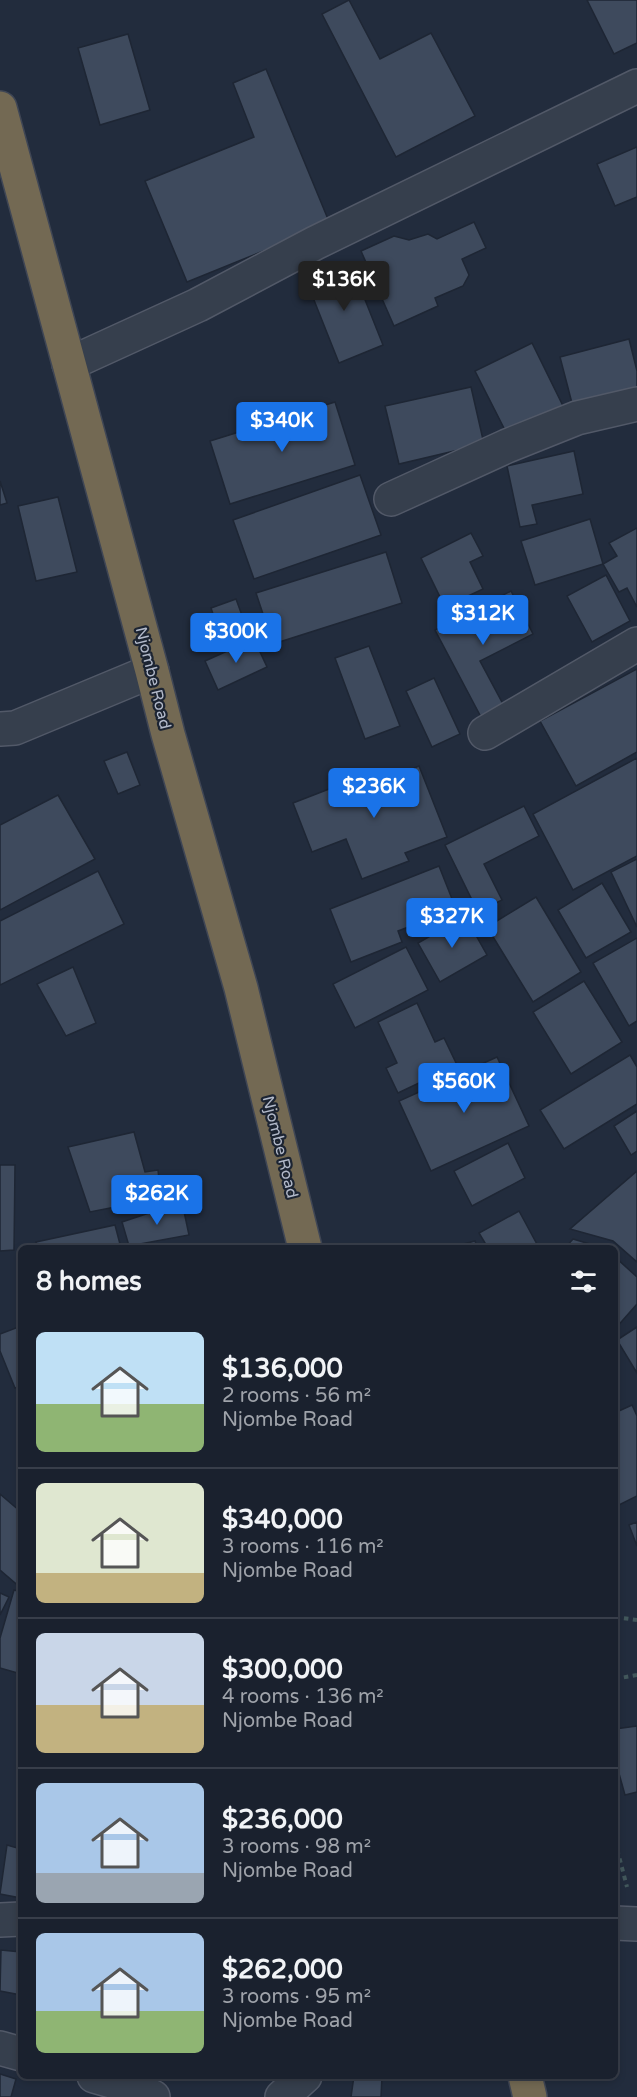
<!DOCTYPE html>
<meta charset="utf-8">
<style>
body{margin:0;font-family:"Varela Round",sans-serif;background:#272e3a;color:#f1f3f6;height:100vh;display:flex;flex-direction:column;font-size:22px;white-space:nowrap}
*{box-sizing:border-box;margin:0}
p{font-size:20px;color:#9fa3aa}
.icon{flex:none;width:33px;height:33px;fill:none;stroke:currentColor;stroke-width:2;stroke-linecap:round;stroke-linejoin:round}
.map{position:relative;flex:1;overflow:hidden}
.details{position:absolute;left:18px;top:1245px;width:600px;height:834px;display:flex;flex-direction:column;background:#1a212e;border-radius:9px;box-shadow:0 3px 9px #0003,0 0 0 2px #383e4a}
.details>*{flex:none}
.price{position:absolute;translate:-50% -51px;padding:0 14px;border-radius:6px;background:#1a73e8;color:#fff;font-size:20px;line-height:39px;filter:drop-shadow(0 2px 3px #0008)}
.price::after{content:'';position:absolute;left:50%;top:36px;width:18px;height:14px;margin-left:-9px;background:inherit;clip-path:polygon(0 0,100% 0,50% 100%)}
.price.selected{background:#222;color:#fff}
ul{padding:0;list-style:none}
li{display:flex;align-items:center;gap:18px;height:150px;padding:0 18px}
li+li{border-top:2px solid #383e4a}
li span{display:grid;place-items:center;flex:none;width:168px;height:120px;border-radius:9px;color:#555}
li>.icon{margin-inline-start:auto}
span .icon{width:72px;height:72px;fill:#fffc;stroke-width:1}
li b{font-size:26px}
h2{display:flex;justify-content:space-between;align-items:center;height:72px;padding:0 18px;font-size:26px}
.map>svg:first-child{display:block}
.building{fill:#3e4a5d;stroke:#1e2634;stroke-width:1.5}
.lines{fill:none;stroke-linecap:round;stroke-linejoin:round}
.street-casing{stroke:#525968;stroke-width:36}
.highway-casing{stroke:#3f4655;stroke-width:36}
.path{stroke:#42575b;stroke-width:4;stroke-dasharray:4.5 4.5;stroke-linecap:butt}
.street{stroke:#363f4d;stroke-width:33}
.highway{stroke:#736953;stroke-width:33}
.labels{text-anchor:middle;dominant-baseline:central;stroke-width:4.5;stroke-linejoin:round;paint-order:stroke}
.street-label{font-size:16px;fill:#b2b9c9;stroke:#1c2432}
</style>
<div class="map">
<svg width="637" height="2097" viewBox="0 0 637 2097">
<rect width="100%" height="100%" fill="#222c3d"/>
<g class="building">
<path d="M349 0 380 59 431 33 475 116 396 157 322 14Z"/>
<path d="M587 0H637V43L614 54Z"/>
<path d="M128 34 150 110 100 125 78 48Z"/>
<path d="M266 69 330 224 187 282 145 181 254 137 233 83Z"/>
<path d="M637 147V197L615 206 597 164Z"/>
<path d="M474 222 486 248 462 259 469 275 463 286 435 298 438 306 394 326 361 251 394 236 409 240 428 234 437 239Z"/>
<path d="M350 262 383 345 339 363 306 280Z"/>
<path d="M629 339 637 371V391L573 407 560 357Z"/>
<path d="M532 343 564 408 508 436 475 371Z"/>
<path d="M471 387 484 444 399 464 385 406Z"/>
<path d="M335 402 355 465 230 504 210 441Z"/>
<path d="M574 451 583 494 532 505 537 524 520 527 507 466Z"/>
<path d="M360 475 381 535 254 579 233 520Z"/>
<path d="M0 481 7 503 0 505Z"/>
<path d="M58 497 77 572 36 581 18 506Z"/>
<path d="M590 519 603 564 535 585 521 541Z"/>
<path d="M637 528V607L627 588 619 592 603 564 617 556 609 543Z"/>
<path d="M471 533 483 556 470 562 483 589 445 607 421 558Z"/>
<path d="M386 552 402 603 273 644 256 593Z"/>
<path d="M606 575 630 621 592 642 567 596Z"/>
<path d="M511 591 533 634 480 661 504 706 481 717 435 630Z"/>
<path d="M236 599 247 629 221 638 211 608Z"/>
<path d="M254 639 267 667 218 690 205 661Z"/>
<path d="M369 646 400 726 365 739 335 658Z"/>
<path d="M637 669V752L576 786 540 721Z"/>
<path d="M434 678 460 734 432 747 406 691Z"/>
<path d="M127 752 140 785 118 794 104 761Z"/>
<path d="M637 758V856L573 890 533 814Z"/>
<path d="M419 766 447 837 405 853 409 861 362 879 346 839 312 852 293 803 378 770 382 781Z"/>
<path d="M58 795 95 859 0 910V825Z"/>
<path d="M524 806 539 836 484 864 502 900 478 912 445 845Z"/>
<path d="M637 859V927L611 872Z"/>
<path d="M439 866 456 909 398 931 402 942 351 962 330 909Z"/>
<path d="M98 871 124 924 0 985V921Z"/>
<path d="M602 883 631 932 586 958 558 910Z"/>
<path d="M536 897 581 972 533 1002 487 927Z"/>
<path d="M465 916 487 955 440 982 418 943Z"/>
<path d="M637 938V1021L629 1026 593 963Z"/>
<path d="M406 947 428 990 355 1028 333 984Z"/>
<path d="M73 967 96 1023 66 1036 37 984Z"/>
<path d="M584 981 622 1042 571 1074 533 1012Z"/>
<path d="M417 1003 435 1042 444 1038 457 1065 398 1093 386 1068 397 1063 378 1022Z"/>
<path d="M630 1055 637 1067V1104L564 1149 540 1110Z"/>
<path d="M497 1057 529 1126 431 1171 399 1101Z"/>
<path d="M637 1111V1151L631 1155 614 1126Z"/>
<path d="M134 1132 145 1172 158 1170 161 1198 90 1212 68 1147Z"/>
<path d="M508 1143 525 1178 472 1206 454 1171Z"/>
<path d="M0 1165H15L14 1250 0 1251Z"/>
<path d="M637 1171V1262L613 1241 570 1229Z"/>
<path d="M182 1202 189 1235 129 1246 122 1222Z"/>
<path d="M519 1211 539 1248H488L479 1233Z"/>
<path d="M115 1225 121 1248H38L36 1242Z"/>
<path d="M573 1239 603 1248H565Z"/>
<path d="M475 1241 477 1248H449Z"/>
<path d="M615 1257 637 1277V1304L615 1329Z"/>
<path d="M21 1326V1386L15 1388 0 1351V1334Z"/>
<path d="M637 1327V1373L617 1340Z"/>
<path d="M615 1402 619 1411 632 1405 637 1416V1496L615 1507Z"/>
<path d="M0 1494 21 1512V1588L0 1570Z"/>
<path d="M637 1522V1546L629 1525Z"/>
<path d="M14 1590 21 1592V1619L19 1626 21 1627V1674L0 1668V1638Z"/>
<path d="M0 1593 9 1597 0 1615Z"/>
<path d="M637 1726V1792L625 1795 615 1759V1729Z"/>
<path d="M7 1845 21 1849V1898L0 1894Z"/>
<path d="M1 1950 21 1952V1995L0 1991Z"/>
<path d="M0 2074 16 2079 11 2097H0Z"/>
<path d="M354 2076H382L381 2097H351Z"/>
</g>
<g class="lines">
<defs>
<g id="street">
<path d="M69 364 198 305 315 243 637 86"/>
<path d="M391 499 507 446 577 418 637 404"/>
<path d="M0 729 15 728 152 671"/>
<path d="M485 733 637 644"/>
<path d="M0 1920 21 1919"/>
<path d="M615 1923 637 1924"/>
<path d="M0 2048 21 2054"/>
<path d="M94 2076 129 2086 153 2097"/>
<path d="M282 2097 305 2076"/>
</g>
<g id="highway">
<path d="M0 108 152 671 168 734 241 988 305 1248"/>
<path d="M525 2076 530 2097"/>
</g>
</defs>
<use href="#street" class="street-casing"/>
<use href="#highway" class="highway-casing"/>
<g class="path">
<path d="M615 1617 637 1620"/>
<path d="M615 1679 637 1675"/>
<path d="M615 1841 627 1887"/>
</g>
<use href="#street" class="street"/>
<use href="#highway" class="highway"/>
</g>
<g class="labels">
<g class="street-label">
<text transform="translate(153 678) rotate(76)">Njombe Road</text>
<text transform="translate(280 1147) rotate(76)">Njombe Road</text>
</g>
</g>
</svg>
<b class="price selected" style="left:344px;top:312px">$136K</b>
<b class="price" style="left:282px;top:453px">$340K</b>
<b class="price" style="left:483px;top:646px">$312K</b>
<b class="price" style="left:236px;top:664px">$300K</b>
<b class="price" style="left:374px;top:819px">$236K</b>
<b class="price" style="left:452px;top:949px">$327K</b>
<b class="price" style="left:464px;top:1114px">$560K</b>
<b class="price" style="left:157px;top:1226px">$262K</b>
<section class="details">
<h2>8 homes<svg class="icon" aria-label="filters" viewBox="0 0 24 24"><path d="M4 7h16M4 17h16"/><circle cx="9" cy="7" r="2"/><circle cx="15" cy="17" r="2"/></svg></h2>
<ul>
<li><span style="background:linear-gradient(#bfe0f5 60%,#8fb573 0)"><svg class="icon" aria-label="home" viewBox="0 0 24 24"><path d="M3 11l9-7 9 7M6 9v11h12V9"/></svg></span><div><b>$136,000</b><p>2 rooms · 56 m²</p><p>Njombe Road</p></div></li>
<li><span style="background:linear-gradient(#dfe7d0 75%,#c2b280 0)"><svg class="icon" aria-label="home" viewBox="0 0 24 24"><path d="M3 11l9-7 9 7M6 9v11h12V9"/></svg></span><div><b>$340,000</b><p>3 rooms · 116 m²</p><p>Njombe Road</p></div></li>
<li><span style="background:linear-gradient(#c9d6e8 60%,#c2b280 0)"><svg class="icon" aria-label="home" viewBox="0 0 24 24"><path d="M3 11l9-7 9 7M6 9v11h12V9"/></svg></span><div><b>$300,000</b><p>4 rooms · 136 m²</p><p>Njombe Road</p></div></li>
<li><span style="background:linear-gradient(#a9c7e8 75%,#9aa5b1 0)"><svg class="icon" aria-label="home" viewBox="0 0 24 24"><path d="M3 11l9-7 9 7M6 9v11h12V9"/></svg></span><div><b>$236,000</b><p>3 rooms · 98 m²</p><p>Njombe Road</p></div></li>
<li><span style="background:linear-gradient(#a9c7e8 65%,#8fb573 0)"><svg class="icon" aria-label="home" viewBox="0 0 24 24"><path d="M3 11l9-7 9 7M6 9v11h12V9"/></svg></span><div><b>$262,000</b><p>3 rooms · 95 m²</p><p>Njombe Road</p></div></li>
</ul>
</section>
</div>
